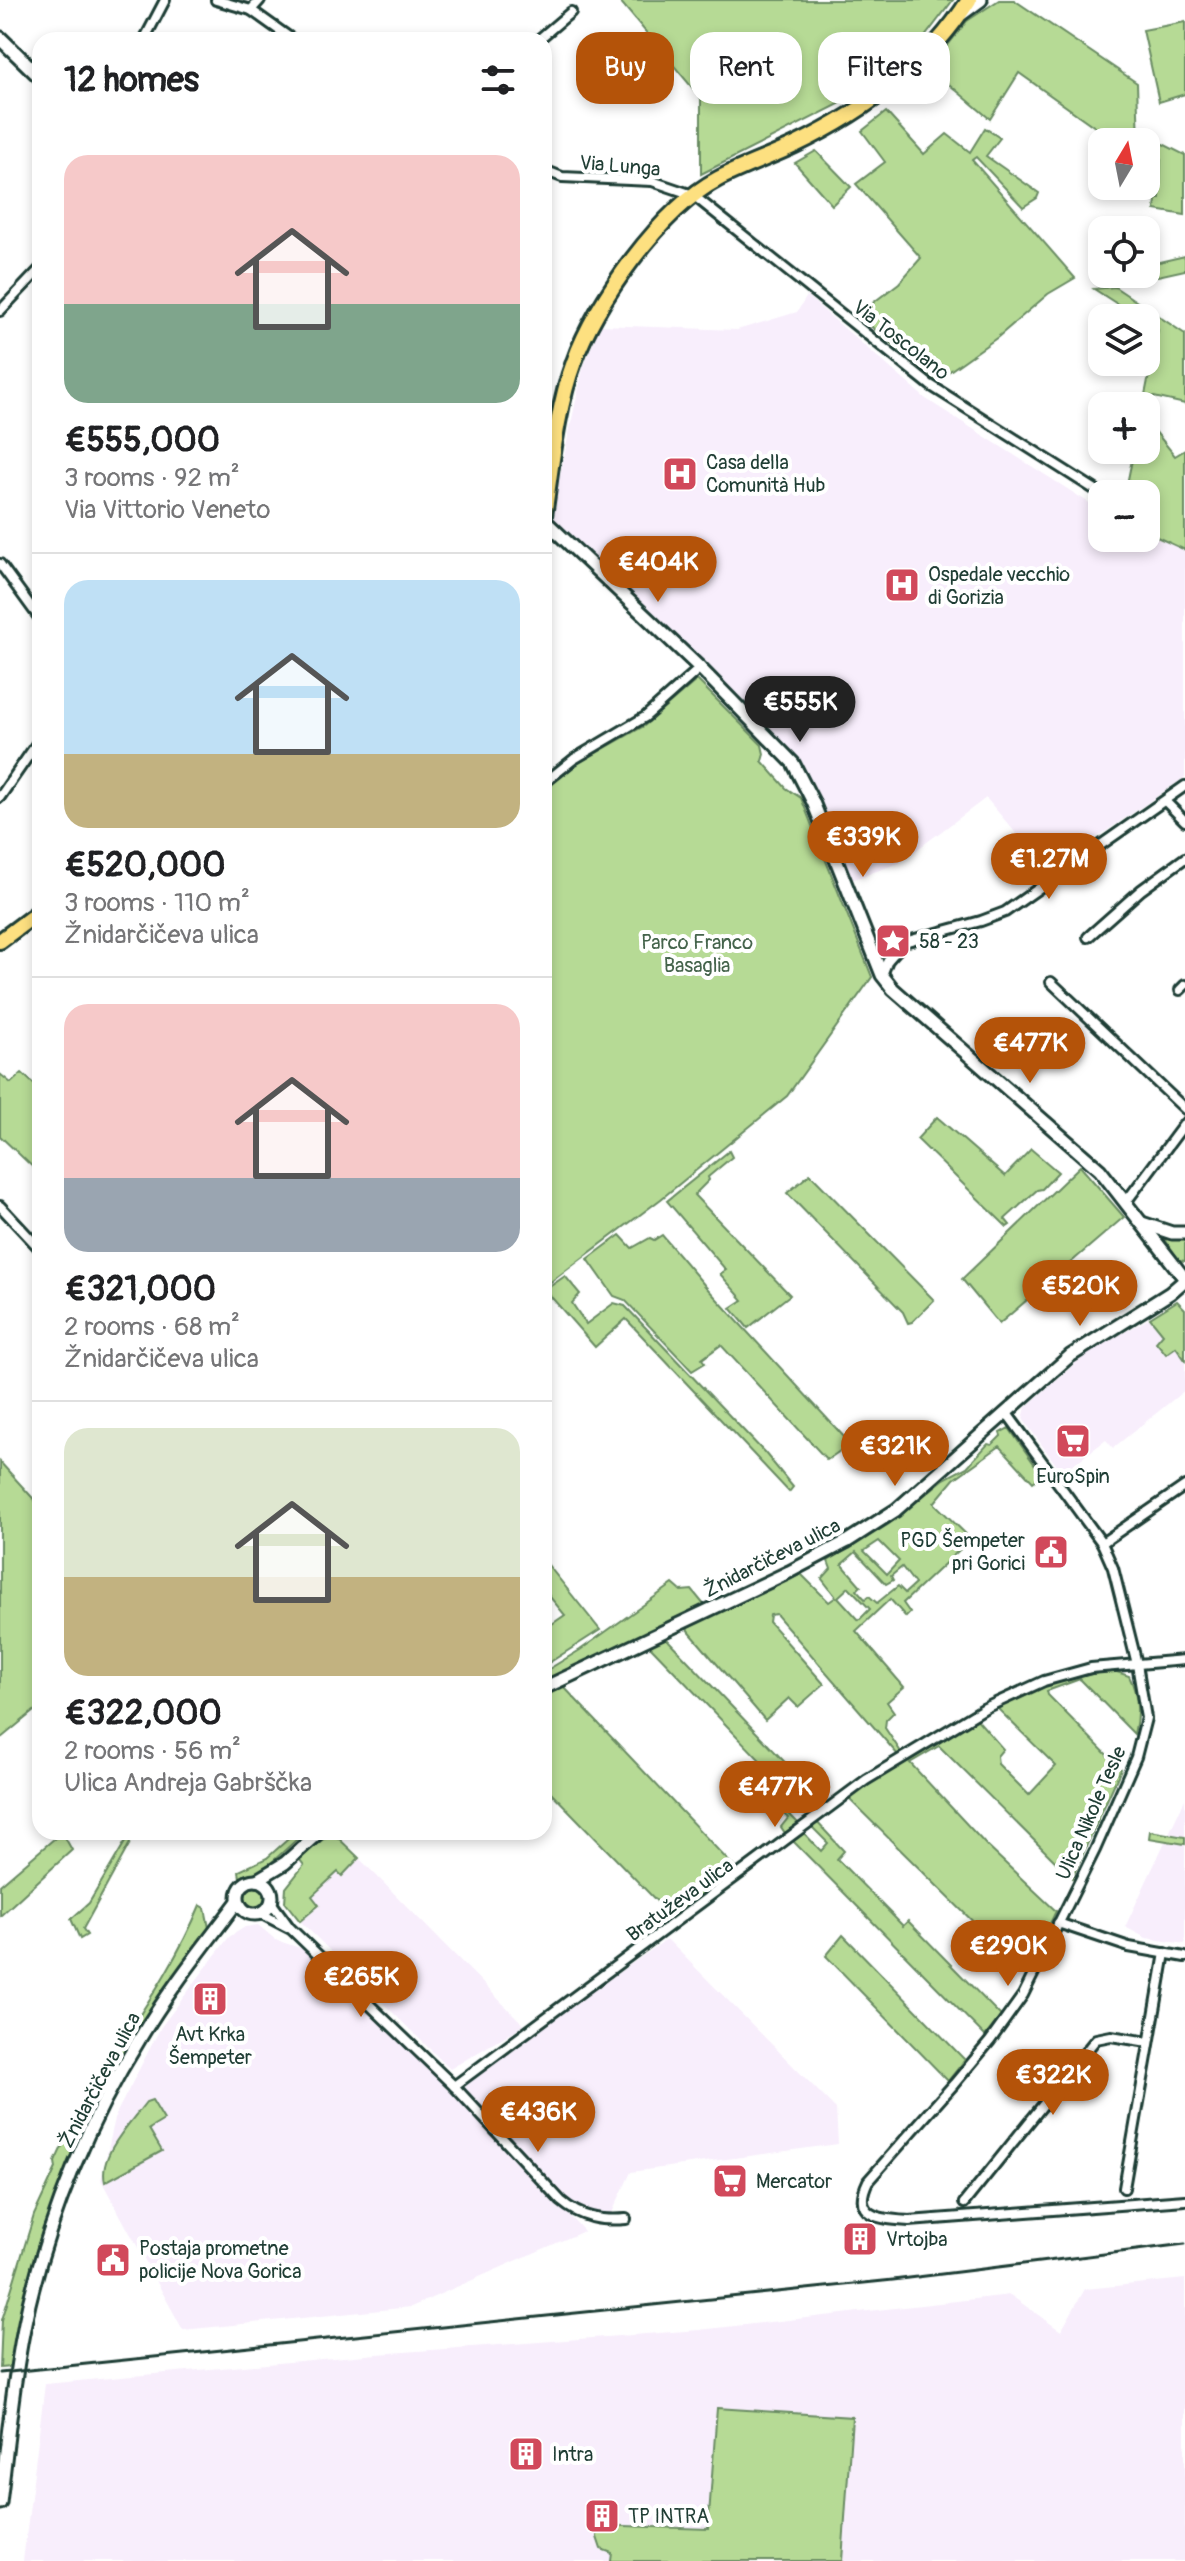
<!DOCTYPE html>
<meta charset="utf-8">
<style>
body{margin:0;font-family:Pangolin,sans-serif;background:#f6f6f6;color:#202124;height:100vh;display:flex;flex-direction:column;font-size:30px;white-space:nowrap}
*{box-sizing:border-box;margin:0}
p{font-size:26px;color:#757577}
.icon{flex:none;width:44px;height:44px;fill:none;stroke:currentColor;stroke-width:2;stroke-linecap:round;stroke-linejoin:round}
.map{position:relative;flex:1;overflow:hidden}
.sheet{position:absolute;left:32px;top:32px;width:520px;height:1808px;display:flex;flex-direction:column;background:#fff;border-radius:24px;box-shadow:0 4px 12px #0003}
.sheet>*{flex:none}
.banner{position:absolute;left:576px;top:32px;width:488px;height:72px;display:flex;gap:16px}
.needle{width:52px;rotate:10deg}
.fabs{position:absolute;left:1088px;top:128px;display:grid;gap:16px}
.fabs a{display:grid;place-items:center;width:72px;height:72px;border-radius:16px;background:#fff;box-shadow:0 4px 12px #0003;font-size:40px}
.price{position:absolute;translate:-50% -68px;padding:0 18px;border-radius:28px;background:#b45309;color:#fff;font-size:26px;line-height:52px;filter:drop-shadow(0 2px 4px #0008)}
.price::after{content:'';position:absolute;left:50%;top:48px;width:24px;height:18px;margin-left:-12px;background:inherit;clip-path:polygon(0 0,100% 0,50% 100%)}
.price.active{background:#222;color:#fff}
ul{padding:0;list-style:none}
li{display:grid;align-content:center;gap:16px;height:424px;padding:0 32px}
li+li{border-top:2px solid #e0e0e0}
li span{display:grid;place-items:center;height:248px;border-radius:24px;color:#555}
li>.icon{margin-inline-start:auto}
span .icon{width:144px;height:144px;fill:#fffc;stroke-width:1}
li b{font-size:34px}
h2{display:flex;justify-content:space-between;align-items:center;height:96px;padding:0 32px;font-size:34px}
.tag{padding:0 28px;border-radius:24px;background:#fff;box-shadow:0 4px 12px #0003;font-size:28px;line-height:72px}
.tag.active{background:#b45309;color:#fff}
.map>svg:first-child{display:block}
.built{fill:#f8eefc}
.green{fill:#b6da95;stroke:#6a8c64;stroke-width:2;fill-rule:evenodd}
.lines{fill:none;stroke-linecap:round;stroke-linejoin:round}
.minor-casing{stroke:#1f3d34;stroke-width:14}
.tertiary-casing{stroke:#1f3d34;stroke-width:17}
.secondary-casing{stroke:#1f3d34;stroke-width:18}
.primary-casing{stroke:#1f3d34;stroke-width:20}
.minor{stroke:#fff;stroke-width:8}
.tertiary{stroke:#fff;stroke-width:11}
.secondary{stroke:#fff;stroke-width:12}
.primary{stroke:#fde080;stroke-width:14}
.rail{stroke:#1f3d34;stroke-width:3}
.labels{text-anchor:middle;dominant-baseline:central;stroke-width:8;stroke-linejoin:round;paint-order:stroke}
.street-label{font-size:20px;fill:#1f3d34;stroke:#fff}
.poi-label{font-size:20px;fill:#1f3d34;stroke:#fff;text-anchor:start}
.park-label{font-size:20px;fill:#45644c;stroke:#fff}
</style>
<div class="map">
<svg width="1185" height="2561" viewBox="0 0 1185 2561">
<rect width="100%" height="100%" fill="#fff"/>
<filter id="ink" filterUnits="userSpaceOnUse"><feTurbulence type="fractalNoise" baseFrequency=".0125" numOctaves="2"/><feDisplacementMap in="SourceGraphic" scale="16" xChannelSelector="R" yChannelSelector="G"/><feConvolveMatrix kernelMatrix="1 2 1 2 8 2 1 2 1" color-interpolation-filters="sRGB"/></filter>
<g filter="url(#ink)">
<g class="built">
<path d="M807 296 926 399 1102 511V538H1146V532L1185 550V777L1048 871 986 798 899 863 849 881 799 764 744 702 655 619 551 517 583 368 600 325 737 330 797 312Z"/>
<path d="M1150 1318 1163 1335 1166 1354 1176 1347 1185 1360V1390L1113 1448 1106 1440 1062 1473 1023 1419 1026 1407 1086 1354Z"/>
<path d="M1185 1799V1944L1146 1938 1125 1927Z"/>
<path d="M359 1858 524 2025 450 2069 300 1921 318 1905 312 1897 339 1872 343 1875Z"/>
<path d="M258 1925 276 1940 306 1950 441 2077 584 2231 411 2307 183 2330 101 2180 116 2114 161 2027 229 1937 245 1927Z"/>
<path d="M667 1939 836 2109 838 2144 631 2172 611 2215 579 2210 462 2089 541 2027Z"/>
<path d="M1185 2279V2561H23L45 2384 377 2354 699 2330 1010 2295 1061 2331 1085 2289Z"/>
</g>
<g class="green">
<path d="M619 0H953L914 51 861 93 701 174V98Z"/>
<path d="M999 0H1014L1137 83 1139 142H1116L1019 73 990 119 930 68 967 21Z"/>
<path d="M1185 22V94L1159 102 1143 30Z"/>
<path d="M886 112 924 154 947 134 970 152 985 128 1000 138 986 156 1039 193 1037 198 1023 207 976 157 972 160 1075 278 1048 294 998 337 937 380 857 315 899 283 921 258 856 184 885 162 862 131Z"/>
<path d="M1157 141 1185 155V215L1155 210 1156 200 1160 198 1161 159 1154 154Z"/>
<path d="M816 151 851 187 832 205 795 163Z"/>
<path d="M1185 256V270L1122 284 1110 275 1146 274V265Z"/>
<path d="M1115 287 1185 334V404L1145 395 1158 330 1146 323V318H1139L1094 289Z"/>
<path d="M1146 420 1175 456 1185 450V550L1146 532V494H1125L1134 450H1146Z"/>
<path d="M697 680 762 745 764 754 762 761 786 788 801 798 872 977 787 1096 661 1199 544 1287V788L561 773 644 726Z"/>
<path d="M22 1073 40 1090V1174L0 1136V1074L11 1083Z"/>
<path d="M937 1117 1005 1176 1031 1149 1058 1172 1042 1189 1037 1190 1005 1219 1010 1225 1007 1227 917 1139Z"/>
<path d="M729 1151 732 1157 708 1177 709 1180 694 1195 790 1295 748 1328 731 1308 743 1300 720 1274 726 1270 667 1201Z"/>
<path d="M1080 1166 1124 1217 999 1324 962 1279Z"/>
<path d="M810 1174 934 1300 912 1322 908 1323 903 1312 787 1193Z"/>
<path d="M620 1235 632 1248 650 1238 654 1240 662 1235 706 1287 846 1439 847 1446 827 1460 721 1345 702 1359 705 1363 692 1371 625 1300 614 1296 588 1259Z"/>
<path d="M1162 1235H1185V1261L1179 1260Z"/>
<path d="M565 1276 580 1294 572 1303 586 1324 614 1303 625 1306 765 1453 793 1487 789 1492 626 1319 595 1347 545 1290Z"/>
<path d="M1177 1301 1185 1309V1360L1176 1347 1166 1354 1156 1342 1163 1334 1150 1318Z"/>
<path d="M1009 1428 1042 1475 1033 1482 1000 1446 954 1479 934 1503 971 1539 903 1603 910 1613 906 1617 890 1599 856 1631 904 1687 887 1702 894 1712 886 1720 885 1728 901 1752 898 1755 776 1614 770 1615 769 1622 824 1684 798 1707 789 1698 765 1720 686 1628 801 1574 829 1602 836 1597 822 1579 831 1569 828 1561 889 1524 944 1479 967 1467 988 1444 992 1445 1001 1436 1000 1433ZM879 1541 899 1561 887 1574 864 1551ZM856 1552 886 1584 893 1580 891 1576 902 1567 915 1584 905 1593 898 1586 877 1603 869 1596 865 1599 857 1590 861 1586 842 1564ZM849 1587 870 1609 859 1620 838 1597Z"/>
<path d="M0 1462 40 1506V1706L0 1739Z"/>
<path d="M544 1560 600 1630 544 1666V1620L549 1626 565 1615 544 1590Z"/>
<path d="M673 1584 681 1591 692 1590 705 1606 544 1681V1672L580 1650Z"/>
<path d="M666 1638 824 1803 811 1813 649 1645Z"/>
<path d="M1114 1671 1129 1676C1139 1695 1139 1714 1134 1734L1080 1679 1047 1691 1048 1695 1121 1769 1072 1878 939 1746 910 1763 988 1847 1056 1911 1026 1974 846 1796 976 1718 1003 1749 997 1756 998 1764 1029 1795 1056 1766 997 1708C1032 1688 1074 1675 1114 1671Z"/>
<path d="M563 1686 738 1871 674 1919 544 1785V1696Z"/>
<path d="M747 1771 798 1823 785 1833 781 1827 788 1818 778 1809 770 1816 736 1779Z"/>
<path d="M815 1820 844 1851 837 1859 903 1926 908 1921 1001 2016 985 2036 791 1839 801 1830 821 1851 828 1843 810 1825Z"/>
<path d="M1150 1831 1185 1837V1844L1149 1838Z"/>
<path d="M62 1832 72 1850 0 1916V1885Z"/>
<path d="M131 1832H136L83 1929 87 1935 80 1939 71 1919 89 1903Z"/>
<path d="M296 1832H305L262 1871 240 1878 239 1871 267 1858Z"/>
<path d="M332 1832 359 1858 342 1876 338 1872 312 1896 319 1905 300 1921 285 1902 286 1888 304 1865 299 1859Z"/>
<circle cx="255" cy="1897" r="10"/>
<path d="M200 1905 205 1908 209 1928C107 2056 36 2205 10 2367L0 2368 2 2320 34 2215 56 2168 55 2162C66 2138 77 2113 91 2090 129 2029 173 1971 200 1905Z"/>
<path d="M843 1935 965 2060 948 2081 826 1956Z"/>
<path d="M152 2100 164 2120 149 2129 162 2151 105 2182C98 2155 131 2122 146 2102Z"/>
<path d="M717 2408 852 2417 842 2561H611L612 2553 601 2549 597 2537V2525L708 2529Z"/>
</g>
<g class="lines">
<defs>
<g id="minor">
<path d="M216 0 251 10 293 40"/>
<path d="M251 10 260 0"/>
<path d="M144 40 165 0"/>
<path d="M538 40 571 12"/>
<path d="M544 170 562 177 652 181 693 195 930 385 1102 494"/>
<path d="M0 311 40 269"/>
<path d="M0 564 40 619"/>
<path d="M544 783 574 759 645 717 700 668"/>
<path d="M0 797 40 739"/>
<path d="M1165 801 1185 821"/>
<path d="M1088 937 1141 890 1185 858"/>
<path d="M882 975 888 960 904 942 981 921 1005 912 1185 786"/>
<path d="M1051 982 1185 1109"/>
<path d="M1180 990 1185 985"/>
<path d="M1126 1202 1185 1123"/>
<path d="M0 1206 40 1249"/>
<path d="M1006 1412 1102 1543 1113 1568 1137 1664 1146 1718 1136 1757 1095 1850 1023 1995 990 2041 954 2084 868 2181C850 2218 882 2219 909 2221L1185 2200"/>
<path d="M1102 1543 1185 1486"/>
<path d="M271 1902 290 1928 454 2086 561 2201C581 2218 601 2221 626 2219"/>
<path d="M260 1913 289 1928"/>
<path d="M1058 1923 1129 1947 1185 1957"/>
<path d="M454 2086 866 1780 985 1708 1044 1681 1091 1668 1185 1660"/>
<path d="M1124 2188 1165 1953"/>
<path d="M964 2203 1096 2039 1111 2036 1148 2042"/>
</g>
<g id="tertiary">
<path d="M962 14 981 0"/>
<path d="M544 520 700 668 793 763 813 802 882 975 893 989 1100 1170 1185 1279"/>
<path d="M1142 1223 1172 1233H1185"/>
<path d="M544 1688 789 1572 846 1542 896 1510 1070 1356 1170 1293 1185 1280"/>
<path d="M257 1880 285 1863 319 1832"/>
<circle cx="255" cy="1897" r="17"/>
<path d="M0 2503C8 2437 14 2370 29 2304 51 2212 89 2120 139 2040 168 1991 204 1946 238 1901"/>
</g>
<path id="secondary" d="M0 38 40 77"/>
<g id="primary">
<path d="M544 516C551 469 557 407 574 362 595 302 661 209 718 179 743 166 770 157 795 145 864 112 928 65 969 0"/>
<path d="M0 941 40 911"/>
</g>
</defs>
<use href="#minor" class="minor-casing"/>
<use href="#tertiary" class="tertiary-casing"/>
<use href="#secondary" class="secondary-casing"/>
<use href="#primary" class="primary-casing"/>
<use href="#minor" class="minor"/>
<use href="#tertiary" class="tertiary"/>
<use href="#secondary" class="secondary"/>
<use href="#primary" class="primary"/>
<path class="rail" d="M0 2373 893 2280 1185 2244"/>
</g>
</g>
<defs>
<symbol id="hospital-square" viewBox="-11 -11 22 22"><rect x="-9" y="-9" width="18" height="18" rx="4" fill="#d1495b" stroke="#fff"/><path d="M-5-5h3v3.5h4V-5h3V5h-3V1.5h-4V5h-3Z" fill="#fff"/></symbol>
<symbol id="sight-square" viewBox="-11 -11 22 22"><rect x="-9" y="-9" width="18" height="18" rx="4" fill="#d1495b" stroke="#fff"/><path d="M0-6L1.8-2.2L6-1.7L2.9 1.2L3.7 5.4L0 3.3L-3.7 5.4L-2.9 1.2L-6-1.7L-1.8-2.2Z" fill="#fff"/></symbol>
<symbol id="supermarket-square" viewBox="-11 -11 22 22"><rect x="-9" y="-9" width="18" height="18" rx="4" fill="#d1495b" stroke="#fff"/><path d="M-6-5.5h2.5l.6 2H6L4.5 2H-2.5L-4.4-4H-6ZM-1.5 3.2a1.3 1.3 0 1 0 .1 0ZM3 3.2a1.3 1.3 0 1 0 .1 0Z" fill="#fff"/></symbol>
<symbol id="civic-square" viewBox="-11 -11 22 22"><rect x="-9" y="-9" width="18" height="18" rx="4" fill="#d1495b" stroke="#fff"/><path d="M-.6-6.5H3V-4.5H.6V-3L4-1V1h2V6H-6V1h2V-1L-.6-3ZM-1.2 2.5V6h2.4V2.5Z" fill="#fff"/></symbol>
<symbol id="building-square" viewBox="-11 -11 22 22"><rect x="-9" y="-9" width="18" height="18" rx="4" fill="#d1495b" stroke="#fff"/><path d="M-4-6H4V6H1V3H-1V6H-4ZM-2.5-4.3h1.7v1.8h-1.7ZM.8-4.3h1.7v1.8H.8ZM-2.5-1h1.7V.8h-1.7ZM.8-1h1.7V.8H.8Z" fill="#fff"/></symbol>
</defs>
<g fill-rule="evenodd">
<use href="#hospital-square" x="660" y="454" width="40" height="40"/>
<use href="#hospital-square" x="882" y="565" width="40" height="40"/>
<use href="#sight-square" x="873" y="921" width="40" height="40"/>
<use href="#supermarket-square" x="1053" y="1421" width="40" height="40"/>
<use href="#civic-square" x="1031" y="1532" width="40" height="40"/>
<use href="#building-square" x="190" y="1979" width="40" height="40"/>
<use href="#supermarket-square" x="710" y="2161" width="40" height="40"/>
<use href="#building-square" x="840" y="2219" width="40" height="40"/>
<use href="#civic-square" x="93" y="2240" width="40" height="40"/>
<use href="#building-square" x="506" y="2434" width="40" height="40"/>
<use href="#building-square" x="582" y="2496" width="40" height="40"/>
</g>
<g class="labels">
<g class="street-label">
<text transform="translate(620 166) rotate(5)">Via Lunga</text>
<text transform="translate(901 340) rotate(38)">Via Toscolano</text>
<text transform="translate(772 1558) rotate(-27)">Žnidarčičeva ulica</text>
<text transform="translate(1091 1813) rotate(-66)">Ulica Nikole Tesle</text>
<text transform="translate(680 1900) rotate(-36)">Bratuževa ulica</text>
<text transform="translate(100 2080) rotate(-62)">Žnidarčičeva ulica</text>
</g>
<g class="poi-label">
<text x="706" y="462">Casa della<tspan x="706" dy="23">Comunità Hub</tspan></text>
<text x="928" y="574">Ospedale vecchio<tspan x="928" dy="23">di Gorizia</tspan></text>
<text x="919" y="941">58 - 23</text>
<text x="1073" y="1476" text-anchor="middle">EuroSpin</text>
<text x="1025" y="1540" text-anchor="end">PGD Šempeter<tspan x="1025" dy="23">pri Gorici</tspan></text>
<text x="210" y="2034" text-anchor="middle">Avt Krka<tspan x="210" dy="23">Šempeter</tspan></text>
<text x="756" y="2181">Mercator</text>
<text x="886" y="2239">Vrtojba</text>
<text x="139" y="2248">Postaja prometne<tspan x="139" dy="23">policije Nova Gorica</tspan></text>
<text x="552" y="2454">Intra</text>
<text x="628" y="2516">TP INTRA</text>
</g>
<g class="park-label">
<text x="697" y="942">Parco Franco<tspan x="697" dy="23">Basaglia</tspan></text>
</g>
</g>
</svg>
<div class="fabs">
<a><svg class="needle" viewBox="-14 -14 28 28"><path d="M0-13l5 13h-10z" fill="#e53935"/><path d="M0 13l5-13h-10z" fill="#757577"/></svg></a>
<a><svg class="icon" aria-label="locate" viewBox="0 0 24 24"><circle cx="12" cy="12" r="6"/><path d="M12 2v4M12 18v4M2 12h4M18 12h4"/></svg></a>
<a><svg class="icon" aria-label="layers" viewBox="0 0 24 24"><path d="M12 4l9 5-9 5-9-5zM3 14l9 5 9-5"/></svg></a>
<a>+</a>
<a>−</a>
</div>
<b class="price" style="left:658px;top:604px">€404K</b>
<b class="price active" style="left:800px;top:744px">€555K</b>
<b class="price" style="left:863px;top:879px">€339K</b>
<b class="price" style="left:1049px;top:901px">€1.27M</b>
<b class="price" style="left:1030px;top:1085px">€477K</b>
<b class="price" style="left:1080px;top:1328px">€520K</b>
<b class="price" style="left:895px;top:1488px">€321K</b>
<b class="price" style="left:775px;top:1829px">€477K</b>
<b class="price" style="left:1008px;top:1988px">€290K</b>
<b class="price" style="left:361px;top:2019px">€265K</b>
<b class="price" style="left:1053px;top:2117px">€322K</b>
<b class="price" style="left:538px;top:2154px">€436K</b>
<div class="banner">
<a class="tag active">Buy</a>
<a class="tag">Rent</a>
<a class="tag">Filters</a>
</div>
<section class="sheet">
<h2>12 homes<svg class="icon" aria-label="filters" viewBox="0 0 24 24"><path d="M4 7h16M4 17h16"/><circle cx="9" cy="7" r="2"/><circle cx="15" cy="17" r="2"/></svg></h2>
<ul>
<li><span style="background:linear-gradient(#f6c9c9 60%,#7fa58c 0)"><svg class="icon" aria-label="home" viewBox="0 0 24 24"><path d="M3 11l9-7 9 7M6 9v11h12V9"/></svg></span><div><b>€555,000</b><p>3 rooms · 92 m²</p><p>Via Vittorio Veneto</p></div></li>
<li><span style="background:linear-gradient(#bfe0f5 70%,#c2b280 0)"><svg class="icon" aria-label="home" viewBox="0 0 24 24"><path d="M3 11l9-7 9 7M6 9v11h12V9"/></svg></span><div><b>€520,000</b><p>3 rooms · 110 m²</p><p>Žnidarčičeva ulica</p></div></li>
<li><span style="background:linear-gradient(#f6c9c9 70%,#9aa5b1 0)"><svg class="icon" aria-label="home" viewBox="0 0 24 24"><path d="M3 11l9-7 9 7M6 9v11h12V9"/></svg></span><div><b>€321,000</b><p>2 rooms · 68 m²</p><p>Žnidarčičeva ulica</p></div></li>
<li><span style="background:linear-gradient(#dfe7d0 60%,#c2b280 0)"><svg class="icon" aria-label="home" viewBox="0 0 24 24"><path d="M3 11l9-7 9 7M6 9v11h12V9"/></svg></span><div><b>€322,000</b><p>2 rooms · 56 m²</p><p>Ulica Andreja Gabrščka</p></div></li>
</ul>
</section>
</div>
